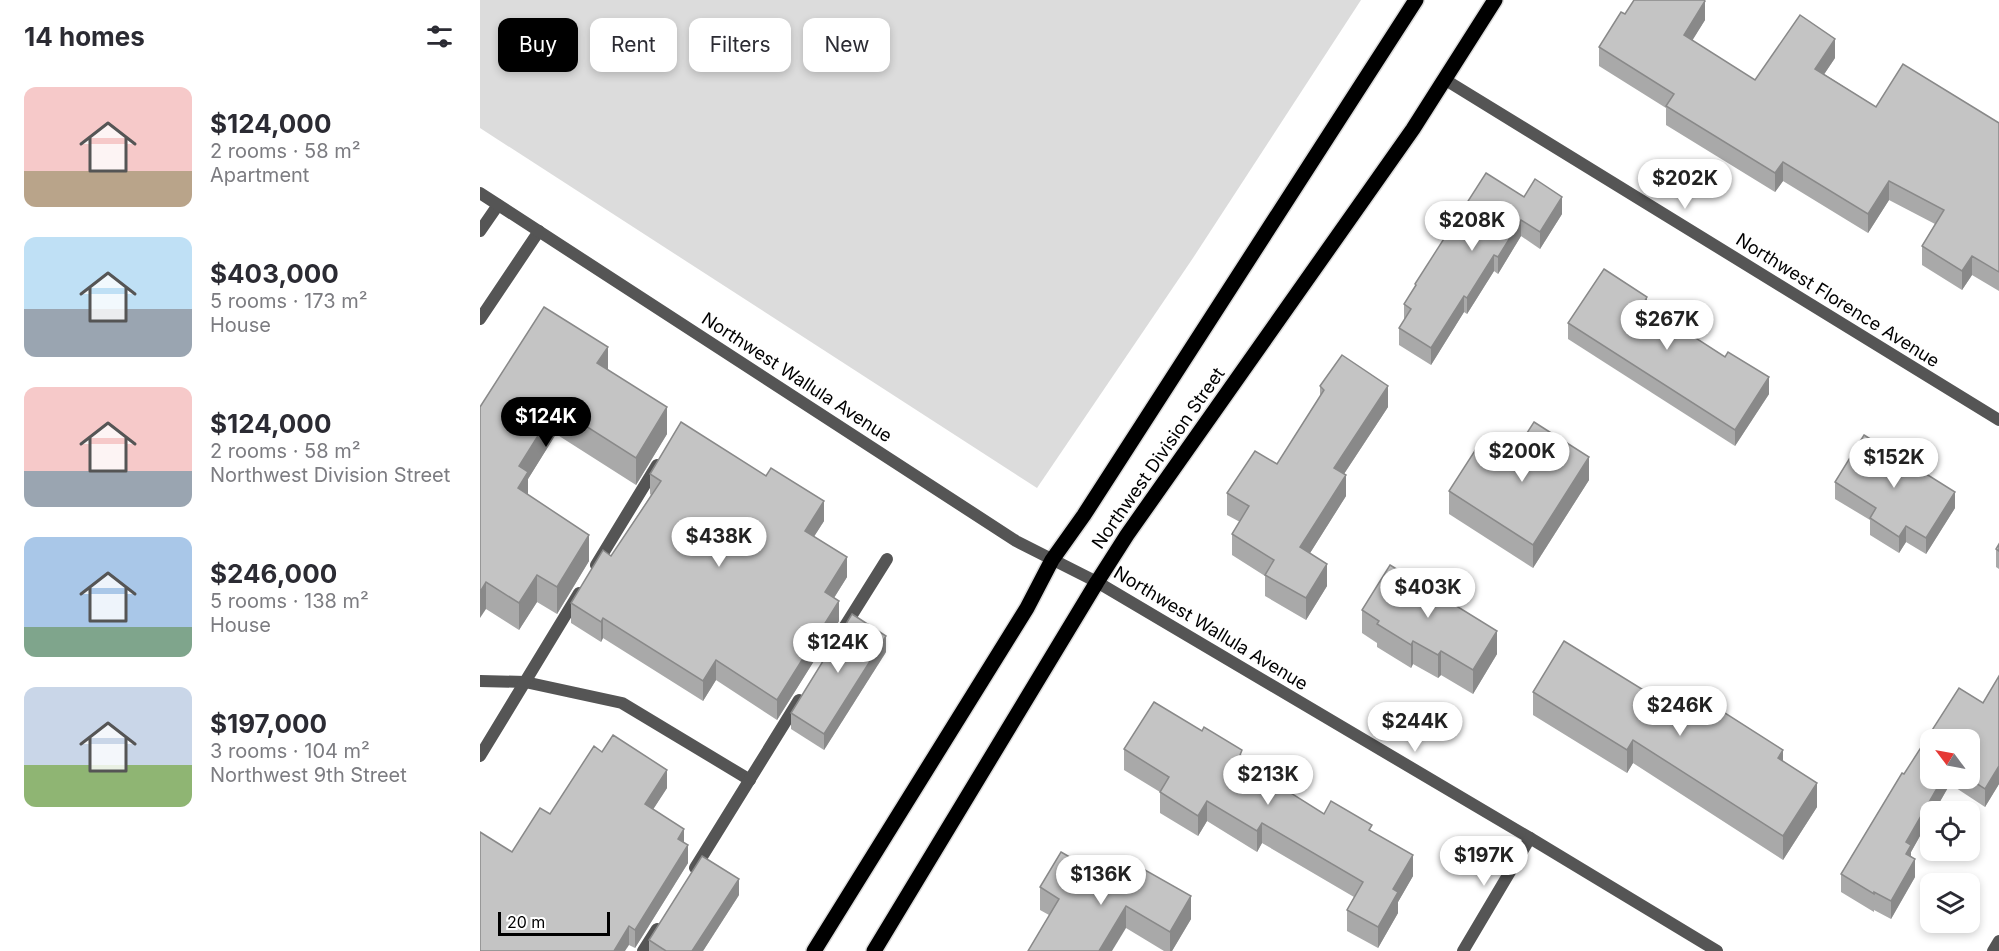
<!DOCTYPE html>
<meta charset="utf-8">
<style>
body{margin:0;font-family:Inter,sans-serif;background:#f7f7f7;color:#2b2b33;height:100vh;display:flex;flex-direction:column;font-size:22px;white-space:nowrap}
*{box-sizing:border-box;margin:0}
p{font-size:20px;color:#7c7c81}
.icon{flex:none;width:33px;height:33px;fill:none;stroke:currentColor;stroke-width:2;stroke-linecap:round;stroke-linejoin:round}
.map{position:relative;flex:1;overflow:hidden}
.drawer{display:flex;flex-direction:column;background:#fff;width:480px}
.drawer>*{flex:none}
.banner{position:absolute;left:18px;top:18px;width:570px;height:54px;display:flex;gap:12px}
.needle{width:39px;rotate:302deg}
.tools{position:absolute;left:1440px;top:729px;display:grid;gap:12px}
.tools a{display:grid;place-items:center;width:60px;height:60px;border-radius:12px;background:#fff;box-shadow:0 3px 9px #0003;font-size:30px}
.scale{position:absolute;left:18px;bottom:15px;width:112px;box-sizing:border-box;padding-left:6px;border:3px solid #000;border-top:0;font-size:16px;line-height:21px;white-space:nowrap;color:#000;-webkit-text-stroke:4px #fff;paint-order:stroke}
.price{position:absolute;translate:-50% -51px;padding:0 14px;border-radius:21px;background:#fff;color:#222;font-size:20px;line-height:39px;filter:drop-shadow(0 2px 3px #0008)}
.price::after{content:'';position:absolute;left:50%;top:36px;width:18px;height:14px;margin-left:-9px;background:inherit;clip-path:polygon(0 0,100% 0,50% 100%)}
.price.selected{background:#000;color:#fff}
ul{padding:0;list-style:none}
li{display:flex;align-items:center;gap:18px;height:150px;padding:0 24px}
li span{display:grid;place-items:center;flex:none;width:168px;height:120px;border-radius:12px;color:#555}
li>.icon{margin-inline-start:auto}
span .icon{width:72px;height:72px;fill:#fffc;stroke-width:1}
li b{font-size:26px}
h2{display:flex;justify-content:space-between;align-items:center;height:72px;padding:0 24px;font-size:26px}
.chip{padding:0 21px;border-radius:12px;background:#fff;box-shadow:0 3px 9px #0003;font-size:21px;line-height:54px}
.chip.selected{background:#000;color:#fff}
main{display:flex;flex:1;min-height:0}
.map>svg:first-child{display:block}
.green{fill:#dcdcdc}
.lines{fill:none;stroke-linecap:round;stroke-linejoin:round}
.primary-casing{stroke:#dbdbdb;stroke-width:18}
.service{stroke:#555;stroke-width:12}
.minor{stroke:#555;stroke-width:12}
.tertiary{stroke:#555;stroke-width:12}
.primary{stroke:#000;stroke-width:15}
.wall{fill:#a9a9a9;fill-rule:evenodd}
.shaded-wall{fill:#898989}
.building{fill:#c4c4c4;stroke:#898989;stroke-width:1.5}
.labels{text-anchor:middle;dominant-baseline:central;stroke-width:4.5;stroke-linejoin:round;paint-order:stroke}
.street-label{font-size:18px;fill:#000;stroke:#fff}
</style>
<main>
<section class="drawer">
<h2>14 homes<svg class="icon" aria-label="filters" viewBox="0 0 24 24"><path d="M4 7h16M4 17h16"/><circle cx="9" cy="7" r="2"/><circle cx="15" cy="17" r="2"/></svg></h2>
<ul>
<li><span style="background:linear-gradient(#f6c9c9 70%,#b9a48a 0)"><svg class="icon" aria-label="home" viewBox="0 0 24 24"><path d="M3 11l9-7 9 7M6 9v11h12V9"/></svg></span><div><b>$124,000</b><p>2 rooms · 58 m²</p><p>Apartment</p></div></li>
<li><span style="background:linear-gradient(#bfe0f5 60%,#9aa5b1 0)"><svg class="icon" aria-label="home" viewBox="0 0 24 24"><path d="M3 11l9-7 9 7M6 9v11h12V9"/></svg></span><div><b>$403,000</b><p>5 rooms · 173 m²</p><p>House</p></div></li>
<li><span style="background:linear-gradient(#f6c9c9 70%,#9aa5b1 0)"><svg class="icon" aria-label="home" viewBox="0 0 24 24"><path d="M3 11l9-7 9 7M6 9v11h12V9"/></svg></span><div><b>$124,000</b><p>2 rooms · 58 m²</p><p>Northwest Division Street</p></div></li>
<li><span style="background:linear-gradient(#a9c7e8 75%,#7fa58c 0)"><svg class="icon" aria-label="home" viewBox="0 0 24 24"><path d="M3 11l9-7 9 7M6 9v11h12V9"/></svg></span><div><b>$246,000</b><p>5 rooms · 138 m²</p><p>House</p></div></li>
<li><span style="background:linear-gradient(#c9d6e8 65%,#8fb573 0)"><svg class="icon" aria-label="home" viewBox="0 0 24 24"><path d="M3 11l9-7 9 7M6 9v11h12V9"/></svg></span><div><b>$197,000</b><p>3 rooms · 104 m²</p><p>Northwest 9th Street</p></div></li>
</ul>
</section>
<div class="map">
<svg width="1519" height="951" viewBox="0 0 1519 951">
<rect width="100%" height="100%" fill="#fff"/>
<path class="green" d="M0 0H881L713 258 557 488 0 128Z"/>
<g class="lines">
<defs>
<g id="primary">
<path d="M334 951 547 608 572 560 604 515 936 0"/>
<path d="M394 951 617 582 647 535 933 129 1015 0"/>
</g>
</defs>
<use href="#primary" class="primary-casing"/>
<g class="service">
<path d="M0 231 18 205"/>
<path d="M0 319 59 231"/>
<path d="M116 565 177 465"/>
<path d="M365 626 407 559"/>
<path d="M0 681 45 682 142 703 270 780"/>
<path d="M0 756 99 593"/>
<path d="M215 868 319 700"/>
<path d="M163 951 177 929"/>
</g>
<g class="minor">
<path d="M964 79 1519 420"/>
<path d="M617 582 1050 838 1237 951"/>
<path d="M983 951 1050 838"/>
<path d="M1513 951 1519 941"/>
</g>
<path class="tertiary" d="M0 193 536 541 617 582"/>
<use href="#primary" class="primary"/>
</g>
<g class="wall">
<path d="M1145 14 1225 20 1212 40 1275 80 1355 58 1344 74 1396 107 1519 123V291L1492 275 1482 290 1442 265V246L1455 224 1409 200 1388 233 1303 181 1295 192 1186 125V108L1119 66V47Z"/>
<path d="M1044 197 1082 214 1060 249 1041 236 1018 274 1014 271 987 314 984 312 951 365 919 345V328L924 320V304L935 287V284Z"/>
<path d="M1167 307 1245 357 1289 394 1255 446 1088 339V323Z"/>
<path d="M128 370 187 434 156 485 76 434 48 479V495L109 561 77 614 57 602 39 630 6 609 0 407Z"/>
<path d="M840 386 908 407 864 474 866 496 830 553 847 586 826 620 785 596V576L752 555V534L760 522 747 515V493L797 464 840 396Z"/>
<path d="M1025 467 1109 480 1053 568 969 514V491Z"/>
<path d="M170 474 344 521 334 536 367 577 354 598 359 621 297 720 236 680 223 701 123 638 121 642 91 623V603L131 556 171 495 170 494Z"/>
<path d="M1355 482 1475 508 1446 554 1426 542 1419 553 1390 535V520L1355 499Z"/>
<path d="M1519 544V569L1516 567V549Z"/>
<path d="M882 610 1017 654 993 694 961 675 958 678 933 664 931 668 897 647V643L882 633Z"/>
<path d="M406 652 344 750 311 729V713Z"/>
<path d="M1519 676V784L1505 807 1470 784 1454 812H1450V818L1431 852V856L1435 859V877L1411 919 1394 910V912L1361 892V874L1422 773 1424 774 1479 688 1503 703ZM1450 740H1490V778H1450Z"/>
<path d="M1053 692 1207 717 1303 761 1337 807 1303 860 1153 763 1147 773 1053 715Z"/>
<path d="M644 749 762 757 778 773 844 814 892 832 933 876 918 902V913L898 948 867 931V910L874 897 782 843 777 852 727 821 718 836 680 813V792L644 770Z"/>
<path d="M187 788 173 809 204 842 208 863 155 948 149 945 32 852 70 814Z"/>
<path d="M560 887 645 889 711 919 692 951H684L646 928 569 915 560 910Z"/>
<path d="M259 895 223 951H169V940Z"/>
</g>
<g class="shaded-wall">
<path d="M1225 1V20L1204 54V35Z"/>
<path d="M1355 39V58L1335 88V69Z"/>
<path d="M1303 162V181L1295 192V173Z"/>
<path d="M1409 181V200L1388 233V214Z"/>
<path d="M1082 197V214L1060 249V232Z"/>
<path d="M1041 220V236L1018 274V257Z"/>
<path d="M1014 255V271L987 314V298Z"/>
<path d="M1492 256V275L1482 290V271Z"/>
<path d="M984 296V312L951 365V348Z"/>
<path d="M1167 297V313L1163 304Z"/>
<path d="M128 347V374L117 363Z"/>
<path d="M1289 377V394L1255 446V430Z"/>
<path d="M908 386V407L854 489V468Z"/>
<path d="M76 407V434L48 479V499L38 488 39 466Z"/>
<path d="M187 407V434L156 485V458Z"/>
<path d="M1109 457V480L1053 568V545Z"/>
<path d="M866 475V496L820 569V547Z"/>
<path d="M1475 492V508L1446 554V538Z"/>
<path d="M344 501V521L325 551V531Z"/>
<path d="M1426 526V542L1419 553V537Z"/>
<path d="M109 535V561L77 614V587Z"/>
<path d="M367 557V577L345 612V592Z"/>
<path d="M847 564V586L826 620V598Z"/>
<path d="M57 575V602L39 630V603Z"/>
<path d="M6 582V609L0 618V592Z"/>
<path d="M359 601V621L297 720V700Z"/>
<path d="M123 618V638L121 642V622Z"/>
<path d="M1017 631V654L993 694V670Z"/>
<path d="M406 636V652L344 750V734Z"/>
<path d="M933 641V664L931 668V645Z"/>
<path d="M961 651V675L958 678V655Z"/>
<path d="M236 660V680L223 701V681Z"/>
<path d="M1153 740V763L1147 773V750Z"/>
<path d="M1303 750V774L1298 758Z"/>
<path d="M1519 766V784L1505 807V789Z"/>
<path d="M187 770V788L165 822V804Z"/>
<path d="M1463 778H1470V784L1454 812H1450V818L1431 852V863L1426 871V842Z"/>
<path d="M1337 783V807L1303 860V836Z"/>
<path d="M727 801V821L718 836V816Z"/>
<path d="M782 823V843L777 852V831Z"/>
<path d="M204 829V847L198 839Z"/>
<path d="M208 845V863L155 948V930Z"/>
<path d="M933 855V876L918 902V913L898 948V927L913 889Z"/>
<path d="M1435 859V877L1411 919V901Z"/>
<path d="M259 879V895L223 951H212Z"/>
<path d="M711 896V919L692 951H690V932Z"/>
<path d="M646 906V928L632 951H619Z"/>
<path d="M149 926V945L145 951H134Z"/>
</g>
<g class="building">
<path d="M1154 0H1224L1225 1 1204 35 1275 80 1320 15 1355 39 1335 69 1396 107 1423 64 1519 123V272L1492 256 1482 271 1442 246 1464 210 1409 181 1388 214 1303 162 1295 173 1186 106 1194 94 1119 47 1141 12 1145 14Z"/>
<path d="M1006 173 1044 197 1055 179 1082 197 1060 232 1041 220 1018 257 1014 255 987 298 984 296 951 348 919 328 931 309 924 304 936 285 935 284Z"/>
<path d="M1124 269 1167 297 1163 304 1245 357 1248 352 1289 377 1255 430 1088 323Z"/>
<path d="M64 307 128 347 117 363 187 407 156 458 76 407 39 466 48 472 38 488 109 535 77 587 57 575 39 603 6 582 0 592V407Z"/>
<path d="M862 355 908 386 854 468 866 475 820 547 847 564 826 598 785 575 794 560 752 534 769 506 747 493 775 451 797 464 844 390 840 386Z"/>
<path d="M201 422 286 476 291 468 344 501 325 531 367 557 345 592 359 601 297 700 236 660 223 681 123 618 121 622 91 603 123 550 131 556 181 481 170 474Z"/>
<path d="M1054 422 1109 457 1053 545 969 491 996 449 1025 467Z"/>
<path d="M1384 435 1475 492 1446 538 1426 526 1419 537 1390 518 1396 508 1355 482Z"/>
<path d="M1519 544V551L1516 549Z"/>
<path d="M910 565 1017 631 993 670 961 651 958 655 933 641 931 645 897 624 899 621 882 610Z"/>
<path d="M372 614 406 636 344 734 311 713Z"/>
<path d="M1084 641 1207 717 1220 697 1303 750 1298 758 1337 783 1303 836 1153 740 1147 750 1053 692Z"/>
<path d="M1519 676V766L1505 789 1488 778H1490V740H1450V778H1463L1426 842 1431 845 1426 854 1435 859 1411 901 1394 892V894L1361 874 1422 773 1424 774 1479 688 1503 703Z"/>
<path d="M674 702 722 731 724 727 762 750 760 755 778 766 776 771 844 814 851 801 892 825 889 830 933 855 913 889 918 892 898 927 867 910 883 882 782 823 777 831 727 801 718 816 680 792 689 777 644 749Z"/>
<path d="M133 735 187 770 165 804 204 829 198 839 208 845 155 930 149 926 134 951H0V832L32 852 60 808 70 814 114 746 122 752Z"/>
<path d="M581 852 645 889 658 866 711 896 690 932 646 906 619 951H548L579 899 560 887Z"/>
<path d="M222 856 259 879 212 951H186L169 940Z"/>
</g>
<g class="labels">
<g class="street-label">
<text transform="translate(1358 300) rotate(32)">Northwest Florence Avenue</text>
<text transform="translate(317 377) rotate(33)">Northwest Wallula Avenue</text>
<text transform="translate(678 458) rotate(-55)">Northwest Division Street</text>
<text transform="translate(731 628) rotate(31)">Northwest Wallula Avenue</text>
</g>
</g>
</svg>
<div class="tools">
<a><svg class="needle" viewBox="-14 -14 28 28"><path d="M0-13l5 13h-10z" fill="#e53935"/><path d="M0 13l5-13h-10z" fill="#7c7c81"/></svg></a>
<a><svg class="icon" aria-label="locate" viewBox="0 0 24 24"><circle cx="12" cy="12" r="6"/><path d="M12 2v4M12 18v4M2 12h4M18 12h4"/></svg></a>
<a><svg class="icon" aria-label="layers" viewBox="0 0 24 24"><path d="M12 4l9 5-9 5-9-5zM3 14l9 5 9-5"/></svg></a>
</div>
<div class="scale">20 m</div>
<b class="price" style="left:1205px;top:210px">$202K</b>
<b class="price" style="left:992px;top:252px">$208K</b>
<b class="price" style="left:1187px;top:351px">$267K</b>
<b class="price selected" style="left:66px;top:448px">$124K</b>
<b class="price" style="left:1042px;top:483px">$200K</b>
<b class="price" style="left:1414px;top:489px">$152K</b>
<b class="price" style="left:239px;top:568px">$438K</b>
<b class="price" style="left:948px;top:619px">$403K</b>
<b class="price" style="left:358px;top:674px">$124K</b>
<b class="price" style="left:1200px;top:737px">$246K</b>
<b class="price" style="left:935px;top:753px">$244K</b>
<b class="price" style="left:788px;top:806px">$213K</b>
<b class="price" style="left:1004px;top:887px">$197K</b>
<b class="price" style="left:621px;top:906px">$136K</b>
<div class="banner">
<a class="chip selected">Buy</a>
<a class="chip">Rent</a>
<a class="chip">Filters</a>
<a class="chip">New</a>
</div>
</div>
</main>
